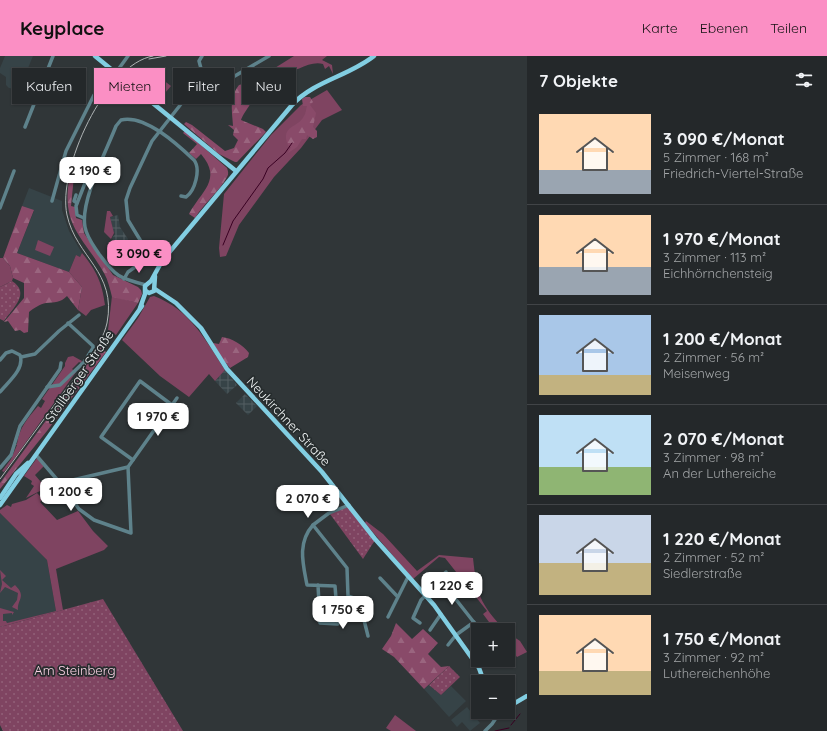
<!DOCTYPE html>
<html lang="de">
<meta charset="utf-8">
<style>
body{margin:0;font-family:Quicksand,sans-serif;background:#303436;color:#f1f3f6;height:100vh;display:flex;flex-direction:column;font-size:15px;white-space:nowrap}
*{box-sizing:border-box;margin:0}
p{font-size:13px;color:#a3a6a8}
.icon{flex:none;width:22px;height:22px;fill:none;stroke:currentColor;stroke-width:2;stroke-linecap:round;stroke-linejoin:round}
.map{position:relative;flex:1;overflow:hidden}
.panel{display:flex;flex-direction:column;background:#24282a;width:300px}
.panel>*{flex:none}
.guide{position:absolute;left:12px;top:12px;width:380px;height:36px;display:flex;gap:8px}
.fabs{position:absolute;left:471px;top:567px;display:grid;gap:8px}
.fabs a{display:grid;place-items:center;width:44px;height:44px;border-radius:0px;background:#24282a;box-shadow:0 1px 3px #0004,0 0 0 1px #414447;font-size:20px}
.price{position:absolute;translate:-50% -34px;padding:0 9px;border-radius:8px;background:#fff;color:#222;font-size:13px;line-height:26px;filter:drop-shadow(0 1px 2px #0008)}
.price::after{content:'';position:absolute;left:50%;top:24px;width:12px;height:9px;margin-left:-6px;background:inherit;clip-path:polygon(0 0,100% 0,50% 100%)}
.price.active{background:#fb8fc4;color:#111}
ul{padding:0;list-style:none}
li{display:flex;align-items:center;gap:12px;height:100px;padding:0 12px}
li+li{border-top:1px solid #414447}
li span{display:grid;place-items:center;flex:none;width:112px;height:80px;border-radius:0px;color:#555}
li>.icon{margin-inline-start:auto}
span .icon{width:48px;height:48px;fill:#fffc;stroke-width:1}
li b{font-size:17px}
h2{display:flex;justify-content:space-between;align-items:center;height:48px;padding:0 12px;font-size:17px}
.tag{padding:0 14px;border-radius:0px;background:#24282a;box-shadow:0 1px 3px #0004,0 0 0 1px #414447;font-size:14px;line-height:36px}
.tag.active{background:#fb8fc4;color:#111}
header{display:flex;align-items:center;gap:24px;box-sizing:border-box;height:56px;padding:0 20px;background:#fb8fc4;color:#111}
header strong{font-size:19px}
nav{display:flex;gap:22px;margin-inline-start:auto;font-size:14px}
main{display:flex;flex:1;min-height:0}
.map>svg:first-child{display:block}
.built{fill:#364347}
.industrial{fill:url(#industrial-grid)}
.green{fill:#7f4461}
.forest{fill:url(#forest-firs)}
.garden{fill:url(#garden-dots)}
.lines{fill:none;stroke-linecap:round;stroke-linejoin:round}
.stream{stroke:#390022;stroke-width:1}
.minor{stroke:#5e828b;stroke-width:3.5}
.major{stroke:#82cee2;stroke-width:4.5}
.tram{stroke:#afb4b5;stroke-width:1}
.labels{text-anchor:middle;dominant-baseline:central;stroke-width:3.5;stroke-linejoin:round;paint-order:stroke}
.street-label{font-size:13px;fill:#f1f5f6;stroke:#262c2d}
.park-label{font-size:13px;fill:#fbd3e5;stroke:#262c2d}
</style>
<header>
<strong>Keyplace</strong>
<nav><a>Karte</a><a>Ebenen</a><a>Teilen</a></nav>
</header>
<main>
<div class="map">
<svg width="527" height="675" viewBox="0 0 527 675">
<defs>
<pattern id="industrial-grid" width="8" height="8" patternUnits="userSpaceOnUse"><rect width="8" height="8" fill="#364347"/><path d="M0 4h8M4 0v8" fill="none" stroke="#545f62"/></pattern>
<pattern id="forest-firs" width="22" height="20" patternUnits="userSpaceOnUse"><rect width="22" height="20" fill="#894a69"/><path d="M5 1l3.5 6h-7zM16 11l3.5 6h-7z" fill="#9a657f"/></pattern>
<pattern id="garden-dots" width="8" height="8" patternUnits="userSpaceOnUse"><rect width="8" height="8" fill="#7f4461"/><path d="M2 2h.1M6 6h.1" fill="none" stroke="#926078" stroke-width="1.8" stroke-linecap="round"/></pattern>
</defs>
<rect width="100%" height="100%" fill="#303638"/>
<g class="built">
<path d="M5 0H33L19 34 9 32 6 29V21L0 17V12Z"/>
<path d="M29 132 62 145V154L69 175 82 197 80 201 76 199 69 216 17 197 34 155 22 150Z"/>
<path d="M0 457 47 504 56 555 0 569Z"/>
<path d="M429 629 441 639 451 630 466 645 449 661 424 633Z"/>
<path d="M467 651 480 667 470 675 462 666 457 671 451 664Z"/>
</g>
<g class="industrial">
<path d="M118 159 120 171 128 183 127 186 121 191 117 190 112 182 115 178 113 175 110 161Z"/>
<path d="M225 314 237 329 227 338 215 325Z"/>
<path d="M245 338 257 350 248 359 236 347Z"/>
</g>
<g class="green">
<path d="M294 0H327L322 4 332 9 333 18 329 10 325 13 323 8C306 3 288 25 270 15Z"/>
<path d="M158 20 171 30 159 44 154 40 151 32Z"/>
<path d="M327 34 342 54 322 64 301 92 274 121 239 169 226 200 220 201 219 192 224 138 271 79 301 49Z"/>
<path d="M107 155H110L113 160 110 161 114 177 111 183 104 176Z"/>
<path d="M38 184 54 191 50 200 35 194Z"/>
<path d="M82 197C96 214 102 226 105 249L91 254 86 260 78 254 82 231 69 216 76 199 80 201Z"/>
<path d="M0 202H3L10 210 13 222 12 225 0 231Z"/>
<path d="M112 240 138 247 116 279 108 274Z"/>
<path d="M154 240C190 254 205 283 225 314L215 325 209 318 189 341 160 320 122 284 138 262 150 241Z"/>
<path d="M73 300 82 305 81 307 79 306 72 313 76 316 14 403 4 416 2 415 11 403 17 389 15 388H17C19 372 28 362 38 350L41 352 45 345 42 343 65 310V307L68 301Z"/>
<path d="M37 402 44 410 35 419 46 432 26 442 34 430 31 428 32 425 24 420Z"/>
<path d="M37 437 43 443 40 446 57 464 78 455 93 475 108 490 104 494 56 513 63 554 0 571V552L14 556 12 559V557L3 558V565H6L7 567 56 555 47 504 0 457V454L7 449 11 451 12 448 26 444Z"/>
<path d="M366 465 383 478 417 515 439 499 473 502C477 538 479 547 505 574H495L483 558 487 555 445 502 439 501 413 523 365 467Z"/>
<path d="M0 514 6 520 2 524 11 532 15 529C27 541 17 543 18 554L12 551 17 544 18 537 5 531 0 537 2 528Z"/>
<path d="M508 577 520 585 527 596 517 601 508 590Z"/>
<path d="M395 659 416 675H391L386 672Z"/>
</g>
<g class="forest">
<path d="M250 26C250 31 254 34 255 38 256 42 243 57 241 64L263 73 266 76 237 106H235L219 98 184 68 186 66 192 69 225 95 234 92 238 84 233 79 234 74 228 69 233 70C232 54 229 42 239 29Z"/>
<path d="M305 41H310L313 46 310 49 316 57 313 71 317 75V81L313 83 307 79 306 83H302L297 91 288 97 291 91 288 89C280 69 299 72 304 60 306 58 306 53 307 50H303L302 43Z"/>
<path d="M185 75 227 112C228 115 229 118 227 121 219 136 204 147 195 162L189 158C201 135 223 124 201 98L196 103 189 97 197 88 183 77Z"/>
<path d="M70 119 74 120 71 150 75 151 76 162 82 164 84 177 88 183 113 219 138 231 141 234 142 238 138 247 112 241C110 233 108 224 104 217 82 179 60 169 70 119Z"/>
<path d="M22 150 34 154 17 197 69 216 82 231 78 254 67 240C60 247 55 246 46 247 40 248 34 252 29 256L28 276 24 277 20 274 15 275 8 265 4 266 24 242V227L13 222 10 210 3 202Z"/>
<path d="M222 281C232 282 243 289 249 297L248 301 230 312 221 301 213 287 219 288Z"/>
<path d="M100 291 106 296 47 375 0 433V427Z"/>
<path d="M396 567 412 583 423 573 438 587 428 598 441 611 449 610 424 633 394 601 382 593 391 580Z"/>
</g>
<g class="garden">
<path d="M12 225C31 237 13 252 4 265L0 263V231Z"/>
<path d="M348 451 375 484 363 503 330 458Z"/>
<path d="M103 543 183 675H3L0 669V571Z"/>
<path d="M449 610 460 621 441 639 429 629Z"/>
</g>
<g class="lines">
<g class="stream">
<path d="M223 189 233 165 263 123 268 112 285 97 292 87"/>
<path d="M511 669 520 658"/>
<path d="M495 675 509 672"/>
</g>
<g class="minor">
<path d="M202 0 199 5 203 20"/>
<path d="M25 71 53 0"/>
<path d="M76 139 74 145 77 147"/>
<path d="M52 145 66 95 94 39 112 22 128 0"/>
<path d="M0 152 14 115"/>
<path d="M84 162 77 159 76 150 91 112"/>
<path d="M124 223 128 216 145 204 148 197 128 164 126 144 130 132 152 85 203 20H210L228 24 269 0"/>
<path d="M146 229C119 222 116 221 99 198 94 190 87 182 85 171 80 145 106 96 116 70L121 64C145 58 178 89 194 104 201 113 195 135 186 141L181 140"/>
<path d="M21 301 35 298 59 275 79 259"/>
<path d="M0 304 6 297 12 295 20 299C25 313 8 326 0 336"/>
<path d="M47 331 60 329 84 306 93 292V290L68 267"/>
<path d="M36 399 60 427 79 453 94 464 131 477 128 411"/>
<path d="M133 404 101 381 140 325 172 349"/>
<path d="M0 412 11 399 20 370 60 313 61 307"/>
<path d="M60 427 128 411 177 342"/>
<path d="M349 449 329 457 313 469 347 512 348 540 359 544 368 580"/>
<path d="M313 469C297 487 303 508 307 529L335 530 338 568 320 567 318 529"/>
<path d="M380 522 397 540"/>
<path d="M439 522 446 516"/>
<path d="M422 536 439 522 480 574"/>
<path d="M388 561 408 521"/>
<path d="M420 567 413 562 421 544 425 540"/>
<path d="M430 574 441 558"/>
<path d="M448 589 456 579 474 566"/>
<path d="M508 604 512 609"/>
<path d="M475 605 478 602"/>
<path d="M485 675 492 668 500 656"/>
</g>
<g class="major">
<path d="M95 0 236 115"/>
<path d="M155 233 176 247 201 272 227 313 322 416 375 483 434 549 479 612 484 626"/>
<path d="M146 235 149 237 154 235 155 220"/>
<path d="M140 252 145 238V230L151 225 162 205 292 49C314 25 349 20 374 0"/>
<path d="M0 442 16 418 28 407"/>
<path d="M0 449 142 250"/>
<path d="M508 651 527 640"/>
</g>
<g class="tram">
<path d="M149 3 166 0"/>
<path d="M0 423C21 394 43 365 64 336 80 314 101 293 107 267 117 216 76 201 67 159 57 114 105 8 153 0"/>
</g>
</g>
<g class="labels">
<g class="street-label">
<text transform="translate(79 320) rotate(-55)">Stollberger Straße</text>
<text transform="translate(289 365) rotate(47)">Neukirchner Straße</text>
</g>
<g class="park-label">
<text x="75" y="614">Am Steinberg</text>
</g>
</g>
</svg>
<div class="fabs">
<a>+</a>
<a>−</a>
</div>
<b class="price" style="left:90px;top:135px">2 190 €</b>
<b class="price active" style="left:139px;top:218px">3 090 €</b>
<b class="price" style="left:158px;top:381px">1 970 €</b>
<b class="price" style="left:71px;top:456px">1 200 €</b>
<b class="price" style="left:308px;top:463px">2 070 €</b>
<b class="price" style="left:452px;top:550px">1 220 €</b>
<b class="price" style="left:343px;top:574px">1 750 €</b>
<div class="guide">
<a class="tag">Kaufen</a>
<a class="tag active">Mieten</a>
<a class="tag">Filter</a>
<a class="tag">Neu</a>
</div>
</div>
<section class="panel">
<h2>7 Objekte<svg class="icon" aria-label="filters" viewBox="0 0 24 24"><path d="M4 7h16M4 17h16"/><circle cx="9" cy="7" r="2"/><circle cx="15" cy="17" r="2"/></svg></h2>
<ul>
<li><span style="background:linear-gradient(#ffd9b3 70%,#9aa5b1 0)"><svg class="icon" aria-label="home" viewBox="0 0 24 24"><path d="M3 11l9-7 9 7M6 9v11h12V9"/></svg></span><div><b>3 090 €/Monat</b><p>5 Zimmer · 168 m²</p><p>Friedrich-Viertel-Straße</p></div></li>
<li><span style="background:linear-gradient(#ffd9b3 65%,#9aa5b1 0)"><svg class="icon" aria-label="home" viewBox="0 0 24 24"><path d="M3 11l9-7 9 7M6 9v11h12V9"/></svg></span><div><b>1 970 €/Monat</b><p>3 Zimmer · 113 m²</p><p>Eichhörnchensteig</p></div></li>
<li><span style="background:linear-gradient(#a9c7e8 75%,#c2b280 0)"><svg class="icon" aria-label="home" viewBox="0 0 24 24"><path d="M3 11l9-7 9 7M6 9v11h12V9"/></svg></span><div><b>1 200 €/Monat</b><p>2 Zimmer · 56 m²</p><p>Meisenweg</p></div></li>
<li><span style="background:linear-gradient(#bfe0f5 65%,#8fb573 0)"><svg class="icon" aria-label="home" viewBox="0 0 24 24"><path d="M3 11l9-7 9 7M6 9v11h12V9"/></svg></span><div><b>2 070 €/Monat</b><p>3 Zimmer · 98 m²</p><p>An der Luthereiche</p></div></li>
<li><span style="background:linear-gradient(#c9d6e8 60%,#c2b280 0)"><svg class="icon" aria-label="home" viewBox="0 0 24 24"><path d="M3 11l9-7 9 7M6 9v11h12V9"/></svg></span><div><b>1 220 €/Monat</b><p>2 Zimmer · 52 m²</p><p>Siedlerstraße</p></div></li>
<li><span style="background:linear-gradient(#ffd9b3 70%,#c2b280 0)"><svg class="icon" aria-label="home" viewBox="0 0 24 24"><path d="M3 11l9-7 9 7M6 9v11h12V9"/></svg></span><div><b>1 750 €/Monat</b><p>3 Zimmer · 92 m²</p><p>Luthereichenhöhe</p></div></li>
</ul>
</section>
</main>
